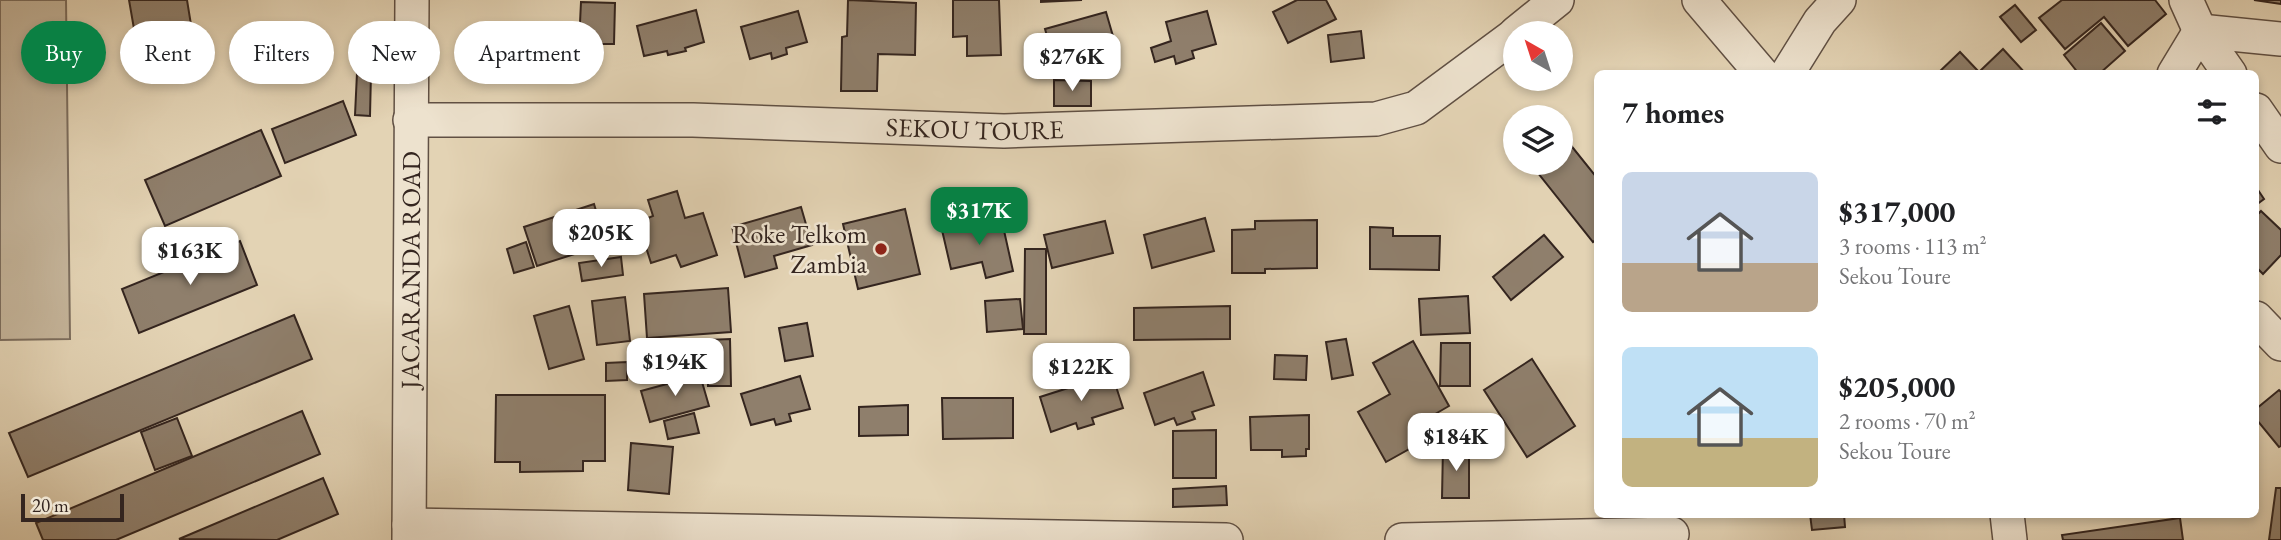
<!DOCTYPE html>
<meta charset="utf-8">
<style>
body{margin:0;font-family:"EB Garamond",serif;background:#f2f2f2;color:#202124;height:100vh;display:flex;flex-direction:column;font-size:26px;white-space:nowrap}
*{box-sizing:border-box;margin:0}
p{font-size:23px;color:#757577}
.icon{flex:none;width:38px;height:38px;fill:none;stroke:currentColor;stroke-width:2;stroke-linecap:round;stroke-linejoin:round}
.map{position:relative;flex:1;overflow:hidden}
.side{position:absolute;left:1594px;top:70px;width:665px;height:448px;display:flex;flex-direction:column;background:#fff;border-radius:10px;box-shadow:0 4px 10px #0003}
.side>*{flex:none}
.banner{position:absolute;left:21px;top:21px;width:665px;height:63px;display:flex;gap:14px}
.needle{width:46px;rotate:321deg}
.controls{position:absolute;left:1503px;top:21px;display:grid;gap:14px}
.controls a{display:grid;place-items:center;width:70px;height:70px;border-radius:50%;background:#fff;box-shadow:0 4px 10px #0003;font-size:35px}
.scale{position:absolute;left:21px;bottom:18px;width:103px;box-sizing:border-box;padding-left:7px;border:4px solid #34251f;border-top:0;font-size:19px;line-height:24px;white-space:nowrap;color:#34251f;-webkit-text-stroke:5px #ede2ce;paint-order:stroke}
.price{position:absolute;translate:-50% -60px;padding:0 16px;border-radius:14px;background:#fff;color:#222;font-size:23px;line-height:46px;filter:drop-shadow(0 2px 4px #0008)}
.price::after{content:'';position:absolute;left:50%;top:42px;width:21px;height:16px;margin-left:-10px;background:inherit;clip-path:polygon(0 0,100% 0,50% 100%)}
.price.on{background:#0b8043;color:#fff}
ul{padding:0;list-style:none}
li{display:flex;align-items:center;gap:21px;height:175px;padding:0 28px}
li span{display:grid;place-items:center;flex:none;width:196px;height:140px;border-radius:10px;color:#555}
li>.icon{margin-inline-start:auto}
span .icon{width:84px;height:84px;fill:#fffc;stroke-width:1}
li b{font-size:30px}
h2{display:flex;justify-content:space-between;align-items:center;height:84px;padding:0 28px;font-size:30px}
.chip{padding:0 24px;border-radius:32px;background:#fff;box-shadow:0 4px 10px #0003;font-size:24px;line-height:63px}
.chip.on{background:#0b8043;color:#fff}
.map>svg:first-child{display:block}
.grass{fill:#c5b59b;stroke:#7c6d5d;stroke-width:2}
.building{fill:#8f7f6c;stroke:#34251f;stroke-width:2}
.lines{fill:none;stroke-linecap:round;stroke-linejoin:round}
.street-casing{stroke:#605044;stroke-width:36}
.street{stroke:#ede2ce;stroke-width:33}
.poi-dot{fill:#8f2418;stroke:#ede2ce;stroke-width:2.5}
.labels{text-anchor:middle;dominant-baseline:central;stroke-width:5;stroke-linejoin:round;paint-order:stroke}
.street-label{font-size:26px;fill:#34251f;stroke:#ede2ce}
.poi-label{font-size:26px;fill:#34251f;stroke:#ede2ce;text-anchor:end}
</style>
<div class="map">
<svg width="2281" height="540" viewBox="0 0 2281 540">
<rect width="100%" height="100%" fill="#e3d3b4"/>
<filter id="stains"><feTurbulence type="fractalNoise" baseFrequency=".00286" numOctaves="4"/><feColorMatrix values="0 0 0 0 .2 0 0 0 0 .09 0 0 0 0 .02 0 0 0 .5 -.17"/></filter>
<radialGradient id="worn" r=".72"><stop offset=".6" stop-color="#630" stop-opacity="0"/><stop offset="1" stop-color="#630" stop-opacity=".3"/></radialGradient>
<path class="grass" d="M0 0H66L70 339 0 340Z"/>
<g class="building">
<path d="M129 0H187L193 37 137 46Z"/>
<path d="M848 0 916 3 915 55 878 54 877 91H841L842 37 847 36Z"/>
<path d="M953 0H999L1001 55 967 56V36L953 37Z"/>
<path d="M1041 0H1082L1041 2Z"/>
<path d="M1297 0H1326L1336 19 1288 43 1273 12Z"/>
<path d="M2062 0H2155L2166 14 2128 46 2104 17 2065 49 2039 18Z"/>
<path d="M2254 0H2281V4Z"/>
<path d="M581 2 615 3 614 44H579Z"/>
<path d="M2015 5 2036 30 2021 42 2000 17Z"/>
<path d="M696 10 704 42 685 48 686 51 668 55 667 51 644 56 637 26Z"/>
<path d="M798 11 807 42 786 48 787 54 772 59 771 53 750 59 741 27Z"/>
<path d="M1207 11 1216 44 1192 51 1194 58 1176 64 1174 56 1155 62 1151 48 1171 41 1166 22Z"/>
<path d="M1106 12 1115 43 1054 61 1045 29Z"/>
<path d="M2101 23 2125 51 2099 74H2079L2064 55Z"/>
<path d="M1361 31 1364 58 1331 62 1328 35Z"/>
<path d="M563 33 574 72 539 82 528 43Z"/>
<path d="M2003 49 2026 74H1937L1960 52 1979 72Z"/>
<path d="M357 73H371L370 116 355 115Z"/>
<path d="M1054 80 1091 81V106H1054Z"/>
<path d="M343 101 356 135 285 163 272 129Z"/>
<path d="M261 130 281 176 165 226 145 180Z"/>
<path d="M1561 133 1598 179V238L1593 242 1530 163H1561Z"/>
<path d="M2256 187 2264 199 2256 205Z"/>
<path d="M677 191 685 218 703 213 717 255 681 267 676 255 651 263 638 222 653 216 648 200Z"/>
<path d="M594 204 606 244 537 266 524 227Z"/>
<path d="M801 207 812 245 774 256 777 268 745 277 732 227Z"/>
<path d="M905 209 920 274 858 289 843 224Z"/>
<path d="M2261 211 2281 230V255L2263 274 2256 267V216Z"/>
<path d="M618 213 626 247 610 251 602 217Z"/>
<path d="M1001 217 1013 271 986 278 982 262 951 269 942 230Z"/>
<path d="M1205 218 1214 251 1152 268 1144 235Z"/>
<path d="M1317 220V268L1265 269V273H1232V230L1255 229V221Z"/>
<path d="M1105 221 1113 253 1052 268 1044 235Z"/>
<path d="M1370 227 1393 228V236H1440L1439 270 1370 269Z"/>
<path d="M1544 235 1563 257 1511 300 1493 277Z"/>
<path d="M240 241 257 285 139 333 122 289Z"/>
<path d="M526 242 534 267 514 273 507 249Z"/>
<path d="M1025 249H1046V334H1024Z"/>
<path d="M621 257 623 275 582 281 579 263Z"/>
<path d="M728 288 731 332 647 338 644 294Z"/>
<path d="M1468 296 1470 333 1421 335 1419 299Z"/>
<path d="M625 297 630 341 597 345 592 301Z"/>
<path d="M1020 299 1023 329 987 332 985 301Z"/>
<path d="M569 306 584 359 549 369 534 316Z"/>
<path d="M1230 306V339L1134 340V308Z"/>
<path d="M294 315 312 359 28 477 9 433Z"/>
<path d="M807 323 813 356 785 361 779 328Z"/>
<path d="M730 339 731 386H708L707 340Z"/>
<path d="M1346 339 1353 375 1332 379 1326 342Z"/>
<path d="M1413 341 1449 406 1430 417 1438 430 1426 437 1427 439 1386 462 1358 412 1390 394 1373 363Z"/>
<path d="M1441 343H1470V386H1440Z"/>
<path d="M1275 355 1307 356 1306 380 1274 379Z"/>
<path d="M1532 359 1575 426 1527 457 1484 390Z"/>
<path d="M627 362V380L606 381V363Z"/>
<path d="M1203 372 1214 405 1192 412 1195 419 1177 425 1174 418 1155 425 1144 393Z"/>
<path d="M1112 374 1123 408 1092 418 1094 424 1078 429 1076 423 1051 432 1040 397Z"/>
<path d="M700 375 709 406 650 422 641 391Z"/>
<path d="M800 376 810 409 789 414 791 421 776 425 774 419 751 425 741 394Z"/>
<path d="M2279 390 2281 392V446L2279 447 2256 419V409Z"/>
<path d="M496 395H605V461H583V471L520 472V462H495Z"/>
<path d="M942 398H1013V438L943 439Z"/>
<path d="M908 405V435L859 436V407Z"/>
<path d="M302 411 320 454 116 540H43L36 523Z"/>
<path d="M694 413 699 433 668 439 664 421Z"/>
<path d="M1309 415V449H1306V456L1282 457V450H1251L1250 417Z"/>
<path d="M177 418 192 456 155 470 141 432Z"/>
<path d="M1216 430V478H1173V431Z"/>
<path d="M631 443 673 447 669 494 628 490Z"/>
<path d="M1443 447H1469V498H1442Z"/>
<path d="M323 478 338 514 277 540 179 539Z"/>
<path d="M1226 486 1227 505 1173 507V489Z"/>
<path d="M2276 488H2281V540H2269Z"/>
<path d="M1810 514H1844L1845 527 1812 530Z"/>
<path d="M2180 518 2183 540H2063L2062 535Z"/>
</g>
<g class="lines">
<defs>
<g id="street">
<path d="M1699 0 1762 74"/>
<path d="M2186 0 2200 31 2230 74"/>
<path d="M2200 31 2281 39"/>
<path d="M1516 33 1557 0"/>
<path d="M1787 74 1820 21 1839 0"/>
<path d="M2174 74 2200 31"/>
<path d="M2256 110 2281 146"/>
<path id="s1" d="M410 120H693L1004 131 1376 119 1416 108 1516 34"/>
<path d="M2256 318 2281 344"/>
<path d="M2007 514 2010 540"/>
<path d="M409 525 1226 540"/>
<path id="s2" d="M409 540 412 0"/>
<path d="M1402 540 1672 534"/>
</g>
</defs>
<use href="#street" class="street-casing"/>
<use href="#street" class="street"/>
</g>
<circle class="poi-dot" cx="881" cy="249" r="7"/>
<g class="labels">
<g class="street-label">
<text stroke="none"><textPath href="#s1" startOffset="565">SEKOU TOURE</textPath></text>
<text stroke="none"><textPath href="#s2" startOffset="270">JACARANDA ROAD</textPath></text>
</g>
<g class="poi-label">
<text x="867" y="234">Roke Telkom<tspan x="867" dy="30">Zambia</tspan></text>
</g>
</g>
<rect width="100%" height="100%" filter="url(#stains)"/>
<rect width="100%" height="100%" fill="url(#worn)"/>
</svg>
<div class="controls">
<a><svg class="needle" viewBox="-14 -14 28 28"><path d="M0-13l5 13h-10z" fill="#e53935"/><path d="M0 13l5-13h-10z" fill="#757577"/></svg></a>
<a><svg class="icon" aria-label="layers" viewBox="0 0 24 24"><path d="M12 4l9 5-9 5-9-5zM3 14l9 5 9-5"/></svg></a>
</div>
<div class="scale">20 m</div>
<b class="price" style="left:1072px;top:93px">$276K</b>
<b class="price on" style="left:979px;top:247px">$317K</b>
<b class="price" style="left:601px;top:269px">$205K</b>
<b class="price" style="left:190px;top:287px">$163K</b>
<b class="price" style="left:675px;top:398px">$194K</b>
<b class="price" style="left:1081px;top:403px">$122K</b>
<b class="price" style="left:1456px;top:473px">$184K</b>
<div class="banner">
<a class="chip on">Buy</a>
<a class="chip">Rent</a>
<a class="chip">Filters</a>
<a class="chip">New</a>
<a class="chip">Apartment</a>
</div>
<section class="side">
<h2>7 homes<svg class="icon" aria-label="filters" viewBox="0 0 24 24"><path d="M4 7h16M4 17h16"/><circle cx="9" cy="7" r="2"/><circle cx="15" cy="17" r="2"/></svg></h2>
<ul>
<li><span style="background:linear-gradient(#c9d6e8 65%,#b9a48a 0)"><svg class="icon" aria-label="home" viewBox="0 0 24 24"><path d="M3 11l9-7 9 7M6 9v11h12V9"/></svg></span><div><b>$317,000</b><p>3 rooms · 113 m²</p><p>Sekou Toure</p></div></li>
<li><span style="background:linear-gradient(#bfe0f5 65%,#c2b280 0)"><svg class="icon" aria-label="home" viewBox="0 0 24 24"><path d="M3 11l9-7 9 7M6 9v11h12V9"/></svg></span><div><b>$205,000</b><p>2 rooms · 70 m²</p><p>Sekou Toure</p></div></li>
</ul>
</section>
</div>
